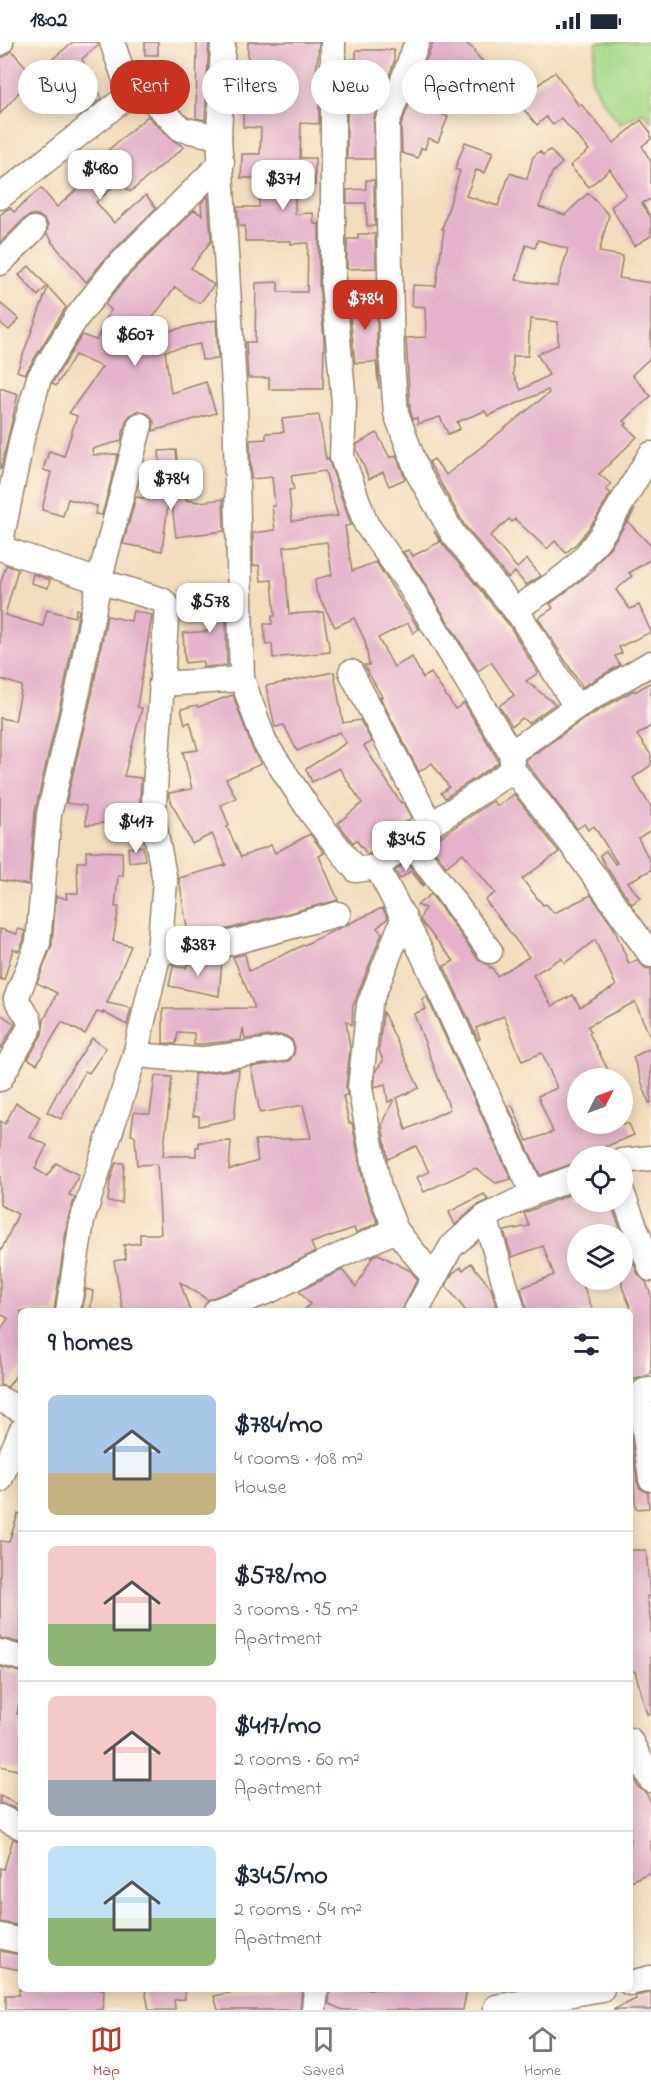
<!DOCTYPE html>
<meta charset="utf-8">
<style>
body{margin:0;font-family:"Indie Flower",sans-serif;background:#f6f6f7;color:#1f2937;height:100vh;display:flex;flex-direction:column;font-size:22px;white-space:nowrap}
*{box-sizing:border-box;margin:0}
p{font-size:20px;color:#747a83}
.icon{flex:none;width:33px;height:33px;fill:none;stroke:currentColor;stroke-width:2;stroke-linecap:round;stroke-linejoin:round}
.map{position:relative;flex:1;overflow:hidden}
.drawer{position:absolute;left:18px;top:1266px;width:615px;height:684px;display:flex;flex-direction:column;background:#fff;border-radius:9px;box-shadow:0 3px 15px #0003}
.drawer>*{flex:none}
.top-card{position:absolute;left:18px;top:18px;width:615px;height:54px;display:flex;gap:12px}
.needle{width:39px;rotate:48deg}
.tools{position:absolute;left:567px;top:1026px;display:grid;gap:12px}
.tools a{display:grid;place-items:center;width:66px;height:66px;border-radius:50%;background:#fff;box-shadow:0 3px 15px #0003;font-size:30px}
.price{position:absolute;translate:-50% -51px;padding:0 14px;border-radius:12px;background:#fff;color:#222;font-size:20px;line-height:39px;filter:drop-shadow(0 2px 3px #0008)}
.price::after{content:'';position:absolute;left:50%;top:36px;width:18px;height:14px;margin-left:-9px;background:inherit;clip-path:polygon(0 0,100% 0,50% 100%)}
.price.current{background:#c8321e;color:#fff}
ul{padding:0;list-style:none}
li{display:flex;align-items:center;gap:18px;height:150px;padding:0 30px}
li+li{border-top:2px solid #e0e1e3}
li span{display:grid;place-items:center;flex:none;width:168px;height:120px;border-radius:9px;color:#555}
li>.icon{margin-inline-start:auto}
span .icon{width:72px;height:72px;fill:#fffc;stroke-width:1}
li b{font-size:26px}
h2{display:flex;justify-content:space-between;align-items:center;height:72px;padding:0 30px;font-size:26px}
.chip{padding:0 21px;border-radius:27px;background:#fff;box-shadow:0 3px 15px #0003;font-size:21px;line-height:54px}
.chip.current{background:#c8321e;color:#fff}
.status{display:flex;justify-content:space-between;align-items:center;height:42px;padding:0 30px;background:#fff;direction:ltr}
.status svg{height:16px;fill:currentColor}
.tabs{display:flex;justify-content:space-around;align-items:center;height:84px;border-top:2px solid #e0e1e3;background:#fff;font-size:16px;color:#747a83}
.tabs a{display:grid;justify-items:center;gap:3px}
.tabs .current{color:#c8321e}
.map>svg:first-child{display:block}
.green{fill:#a6da89;stroke:#708254;stroke-width:1.5}
.building{fill:#e4b3cb;fill-rule:evenodd}
.lines{fill:none;stroke-linecap:round;stroke-linejoin:round}
.minor-casing{stroke:#96846e;stroke-width:27}
.minor{stroke:#fff;stroke-width:24}
</style>
<div class="status"><b>18:02</b><svg viewBox="0 0 49 12"><path d="M0 12V9h3v3zM5 12V6h3v6zM10 12V3h3v9zM15 12V0h3v12zM26 1h20v11H26zM47 4h2v5h-2z"/></svg></div>
<div class="map">
<svg width="651" height="1968" viewBox="0 0 651 1968">
<rect width="100%" height="100%" fill="#fcf5e5"/>
<filter id="ink" filterUnits="userSpaceOnUse"><feTurbulence type="fractalNoise" baseFrequency=".0167" numOctaves="2"/><feDisplacementMap in="SourceGraphic" scale="12" xChannelSelector="R" yChannelSelector="G"/><feConvolveMatrix kernelMatrix="1 2 1 2 8 2 1 2 1" color-interpolation-filters="sRGB"/></filter>
<filter id="wash" filterUnits="userSpaceOnUse"><feTurbulence type="fractalNoise" baseFrequency=".008" numOctaves="4" result="noise"/><feDisplacementMap in="SourceGraphic" scale="24" xChannelSelector="R" yChannelSelector="G"/><feGaussianBlur stdDeviation="1.35" result="paint"/><feColorMatrix in="noise" values="0 0 0 0 0 0 0 0 0 0 0 0 0 0 0 0 0 1.4 0 .05"/><feComposite in="paint" operator="in"/></filter>
<g filter="url(#wash)">
<rect width="100%" height="100%" fill="#f2ddbe"/>
<path class="green" d="M597 0H651V80L643 70 620 82 602 58 591 36Z"/>
<g id="blocks">
<g class="building">
<path d="M73 0H98V3L82 17 102 56 80 73 62 36 49 48 44 43 29 56 21 48 0 72V15H4L12 9 33 33Z"/>
<rect x="145" y="0" width="13" height="13"/>
<path d="M197 0H209L205 78 196 76Z"/>
<path d="M248 0H319L315 47 319 48V82L301 81 300 116H315V143L295 142V172L313 171 314 182H319V242L324 297 323 347H269V336H248L246 300H255L256 241 278 240V250H307L308 201 291 202V199H245V184H239L237 165H259L260 136H241L242 112H260L261 86 243 85 244 47H247Z"/>
<path d="M433 0H464L475 8 474 10 518 58 555 30 579 64 581 62 614 101 641 78 651 91V97L642 104 651 120V157L642 161 651 176V194L634 204 611 165 626 153 610 127 589 145 570 124 589 108 561 76 553 83 546 75 537 83 517 59 508 68 468 26 441 72 448 75 438 100 428 96 425 107 421 106 418 116 402 111 401 83Z"/>
<path d="M356 8H394V20L374 76V117H347V18L356 17Z"/>
<path d="M148 74 171 97 184 105 130 150 120 139 96 160 114 181 146 153 156 166 105 217 88 238 86 240 51 199 52 198 47 192 48 183 44 177 38 173H31L24 177 0 201V173L6 168 10 166 14 170 41 146 57 165 106 122 100 115Z"/>
<path d="M465 100 493 110 485 131 476 128 466 154 498 164 510 131 527 137 533 115 540 109 543 113 550 108 562 121 552 131 539 165 565 173 588 151 609 173 599 210 623 214 619 236 651 241V315L632 333 651 354 624 379 627 381 625 383 637 395 599 432 611 442 606 448 611 451 597 475 578 500 566 511 555 499 547 507 515 477 512 480 509 477 490 494 517 526 527 517 541 534 526 543 515 530 508 536 465 484 429 420 434 417 446 433 549 351 548 348 488 374 485 369 457 380 460 387 448 392 440 375 418 382 417 376 413 377 410 368 406 296 426 295 425 265 412 264 413 243 436 244 444 187H442L460 129 455 127ZM538 198 568 207 557 244 516 238 526 203 535 206ZM530 277 558 280V303L537 312 549 333 521 348 513 332V314H528Z"/>
<path d="M366 138H374L375 184H367L366 161H347V148L366 147Z"/>
<path d="M208 154 211 199 191 226 214 243 201 260H196L175 245 138 296 216 278 218 317 202 318 200 302 165 309 171 351 206 340 216 371 153 389 154 380 150 373 139 368 130 373 126 379 121 399 92 407 93 413 118 412 102 473 95 472 97 464 68 457 63 474 42 468 51 430 43 428 49 409 64 414 77 374 69 371 102 325 75 313 56 344 52 341 82 293 96 298 111 268 105 262 126 236 194 168 202 173 201 161Z"/>
<path d="M358 192H375L376 226 347 227V197H358Z"/>
<path d="M29 224 47 244 38 254 19 233Z"/>
<path d="M48 245 66 265 25 332 17 329Z"/>
<path d="M376 256 378 321 379 347 376 320 355 321 349 264 356 263V258Z"/>
<path d="M0 261 19 277 9 288 0 281Z"/>
<path d="M0 346 18 352 1 427H0Z"/>
<path d="M319 373 326 417 328 416 351 483 345 484 352 529 376 520 419 587 413 591 408 581 378 596 394 625 412 615 423 636 431 631 455 667 464 661 497 716 498 721 445 756 441 751 449 745 432 721 419 730 380 655H382L364 623H369L365 599 354 576 335 585 316 549 315 537 332 533 327 500 284 505 289 572 323 570 330 610 273 616 272 602 266 603 264 582H272V574H275L272 538 261 539 259 523 253 524V491L275 488 272 464H275L272 435 251 437 250 398 266 397V391L284 390 282 377ZM325 429 338 474 292 479 289 448H294L291 434Z"/>
<path d="M377 391 390 416 396 413 405 437 389 444 383 430 369 437 357 408V402Z"/>
<path d="M176 408 180 453H186V458L199 460 223 457 224 489 176 495 171 455H169L162 509 123 502 136 455 150 457 149 448 162 447 159 409Z"/>
<path d="M635 467 628 480 651 504V517L629 531 632 534 616 548 630 567 639 563 651 590 619 605 622 611 615 614 620 623 582 645 538 576 553 566 550 562 595 527 594 525 611 504Z"/>
<path d="M434 489 442 501 509 583 538 631 526 639 555 662 528 681 522 676 512 684 499 664 514 653 491 620 478 629 420 534 403 510 409 508 413 514 440 500Z"/>
<path d="M6 523 18 527 5 573 43 584 47 568 75 575 76 567 79 568 64 646 35 769 29 843 0 838V676L15 679 22 644 0 637V543Z"/>
<path d="M33 532 50 538 48 546 31 541Z"/>
<path d="M225 543 227 623 203 625V619L185 621 183 591 211 589 206 546Z"/>
<path d="M133 569 152 573 137 665 142 666 124 734 141 736 139 777 86 783V764L66 761 92 652 107 574 131 579Z"/>
<path d="M334 630 343 681 360 678 372 700 364 704 401 761 402 760 404 762 411 776 381 799 383 802 371 811 367 812 356 798 353 801 338 781 362 761 339 726 312 740 306 727 346 701 340 690 297 709 284 683 275 685 266 644Z"/>
<path d="M651 640V684L637 693 651 713V723L633 736 651 765V788L638 796 651 821V828L628 840 640 856 632 862 606 825 600 813 606 809 615 822 617 821 594 784 588 788 584 782 577 787 527 722 526 718 584 677 634 648 635 650Z"/>
<path d="M233 653 252 706 261 722 226 737 236 756 221 763 229 784 227 785 241 815 271 803 275 811 310 792 324 811 319 814 338 858 213 891 188 893 179 836 226 823 212 792 192 802 169 755V751L192 747 183 710 198 708 190 680 185 682 181 667 197 663 198 665Z"/>
<path d="M514 752 559 810 522 837 543 863 546 862 554 871 591 853 614 886 629 922 637 918 645 926 651 927V997L635 960 615 970 588 984 591 990 589 991 608 1028 592 1036H578V1082H629L634 1093 605 1105 607 1109 593 1114H578V1120L540 1133 508 1064 512 1063 527 1099 553 1090 538 1054 557 1046 542 1011 522 1019 504 974 476 986 480 997 478 998 444 924 454 919 423 882 420 877 425 866 417 863 431 852 478 917 488 923 490 926 492 925 497 934 529 915 485 858 495 851 463 811 446 825 430 802 493 759 498 764ZM595 898 616 944 580 965 573 953 552 964 533 933 561 916 565 921Z"/>
<path d="M143 804 145 818 129 820 128 806Z"/>
<path d="M86 809 122 810 123 834H118L115 865H119L113 899 131 904 107 961 131 966 127 983 103 970V972L97 970 85 992 62 980 37 1022 28 1017 42 992 44 978 57 951 37 941 52 903 56 854 67 857 66 851H78L77 820H86Z"/>
<path d="M407 820 424 843 423 844 411 829 400 837 395 829Z"/>
<path d="M382 866 388 876 377 886 382 891 353 964 352 983 346 979 350 1006 346 1044 347 1053 343 1054 349 1081H352L365 1149 378 1181 356 1191 354 1186 311 1201 315 1210 265 1235 208 1258 180 1240 190 1269H123L114 1219 126 1217 124 1203 140 1201V1192H161L157 1122 137 1123 135 1094 131 1093 134 1070 150 1072 155 1034 172 1035 163 1114H196V1105H199V1100L231 1099 229 1128 258 1119 255 1098 311 1096 303 1063 260 1071 251 1025 289 1019 294 1012 295 1005 292 998 286 994 280 993 245 997 243 986 241 998 194 1003V991L178 990 176 1002 163 1001V967L255 966 233 915 245 912 249 929Z"/>
<path d="M0 887 17 892 18 887 25 889 24 898 19 909 13 907 4 938 0 937Z"/>
<path d="M222 918 219 954 169 944 173 924 186 926 187 922Z"/>
<path d="M427 955 511 1137 496 1141 475 1126 424 1150 417 1135 429 1130 416 1104 388 1117 382 1083 394 1057 388 1060 385 1042 374 1045 376 1028 383 1019 379 1008 383 970 419 1046 397 1056 406 1088 450 1067 414 972 426 967 422 957Z"/>
<path d="M0 972 15 982 1 1006H0Z"/>
<path d="M92 996 106 1006 89 1031 85 1029 61 1077 47 1070 63 1040Z"/>
<path d="M651 1006V1061H649L633 1015Z"/>
<path d="M239 1027 234 1077 199 1084V1074H193L194 1032Z"/>
<path d="M16 1061 40 1075 30 1095 47 1103 35 1127 47 1134 56 1121 79 1133 69 1153 75 1155 68 1177 54 1269H21V1326L8 1345 0 1343V1290L8 1276 0 1272V1211L18 1172 0 1163V1079L5 1082Z"/>
<path d="M116 1121H124L122 1161 108 1160 110 1139Z"/>
<path d="M578 1149V1160H610L638 1232 646 1240 651 1253V1332L630 1339V1264L622 1245V1192H578V1238H581L593 1269H527L521 1246 554 1233 543 1204 512 1215 504 1189 529 1184 524 1171Z"/>
<path d="M484 1152 488 1158 476 1164 455 1183 449 1170Z"/>
<path d="M378 1212 411 1229 417 1237 402 1269H303L310 1262 299 1249 342 1228 356 1245 373 1214Z"/>
<path d="M471 1221 491 1246 496 1263 488 1269H466L446 1244 453 1231 461 1225 463 1228Z"/>
<path d="M86 1247 93 1249 90 1269H82Z"/>
<path d="M630 1390 637 1439 640 1446 648 1451 649 1466 636 1467 632 1419 630 1420Z"/>
<path d="M18 1472H21V1601L0 1596V1499L9 1500Z"/>
<path d="M633 1508H646L650 1554H647L651 1583V1671L647 1672 635 1629 630 1630V1509Z"/>
<path d="M0 1625 21 1630V1648L17 1672H21V1729L0 1724Z"/>
<path d="M630 1729 638 1745 646 1751 651 1761V1830L630 1839Z"/>
<path d="M0 1754 21 1764V1769L0 1761Z"/>
<path d="M13 1797 21 1799V1884L0 1880V1826L4 1827Z"/>
<path d="M0 1909 21 1913V1928L0 1924Z"/>
<path d="M19 1947H104L103 1968H6V1953H19Z"/>
<path d="M145 1947H184L185 1957 174 1958 175 1968H149Z"/>
<path d="M247 1947H302L300 1966 299 1968H218L214 1954Z"/>
<path d="M330 1947H467L463 1968H343L329 1962Z"/>
<path d="M651 1951V1968H613L636 1957 635 1954Z"/>
</g>
</g>
</g>
<g filter="url(#ink)">
<use href="#blocks" fill-opacity="0" stroke="#96846e" stroke-width="1.5"/>
<g class="lines">
<defs>
<g id="minor">
<path d="M112 0 130 52 148 54 181 87 219 95"/>
<path d="M223 0 219 95 235 361 242 637 265 701 312 772 356 828 377 825 422 911 533 1151"/>
<path d="M333 0V242L344 361 342 415 366 482 408 541 511 711 513 728 569 799 651 913"/>
<path d="M417 0 387 81 392 321 396 371 418 431 453 492 521 575 576 665"/>
<path d="M0 1 1 0"/>
<path d="M0 155 130 52"/>
<path d="M0 221 34 187"/>
<path d="M0 504 22 396 39 336 77 275 115 227 222 120"/>
<path d="M0 506 99 539 162 558 167 563 153 776 165 839 159 910 135 1013 82 1179 68 1269"/>
<path d="M515 568C536 553 561 540 579 521 608 490 628 448 651 412"/>
<path d="M351 630 431 783"/>
<path d="M161 642 242 637"/>
<path d="M511 711 576 665 651 621"/>
<path d="M411 801 490 909"/>
<path d="M377 825 431 783 513 728"/>
<path d="M404 875 369 963 360 1046 379 1146 396 1188 434 1236"/>
<path d="M159 910 215 905 338 872"/>
<path d="M135 1013 197 1018 281 1007"/>
<path d="M0 1037 30 985 29 977 16 957 38 901 49 772 78 649 99 539 140 383"/>
<path d="M622 1119 651 1116"/>
<path d="M622 1150 651 1227"/>
<path d="M485 1175 513 1269"/>
<path d="M216 1269 271 1248 313 1226 396 1188"/>
<path d="M416 1269 451 1205 485 1175 533 1151 578 1134"/>
<path d="M651 1348 644 1349 640 1353V1358L651 1437"/>
<path d="M0 1357 21 1368"/>
<path d="M0 1438 21 1389"/>
<path d="M0 1610 21 1616"/>
<path d="M630 1698 651 1738"/>
<path d="M0 1775 21 1785"/>
<path d="M0 1894 21 1899"/>
<path d="M630 1941 651 1936"/>
<path d="M496 1965 602 1947"/>
<path d="M314 1968 316 1947"/>
</g>
</defs>
<use href="#minor" class="minor-casing"/>
<use href="#minor" class="minor"/>
</g>
</g>
</svg>
<div class="tools">
<a><svg class="needle" viewBox="-14 -14 28 28"><path d="M0-13l5 13h-10z" fill="#e53935"/><path d="M0 13l5-13h-10z" fill="#747a83"/></svg></a>
<a><svg class="icon" aria-label="locate" viewBox="0 0 24 24"><circle cx="12" cy="12" r="6"/><path d="M12 2v4M12 18v4M2 12h4M18 12h4"/></svg></a>
<a><svg class="icon" aria-label="layers" viewBox="0 0 24 24"><path d="M12 4l9 5-9 5-9-5zM3 14l9 5 9-5"/></svg></a>
</div>
<b class="price" style="left:100px;top:159px">$480</b>
<b class="price" style="left:283px;top:169px">$371</b>
<b class="price current" style="left:365px;top:289px">$784</b>
<b class="price" style="left:135px;top:325px">$607</b>
<b class="price" style="left:171px;top:469px">$784</b>
<b class="price" style="left:210px;top:592px">$578</b>
<b class="price" style="left:136px;top:812px">$417</b>
<b class="price" style="left:406px;top:830px">$345</b>
<b class="price" style="left:198px;top:935px">$387</b>
<div class="top-card">
<a class="chip">Buy</a>
<a class="chip current">Rent</a>
<a class="chip">Filters</a>
<a class="chip">New</a>
<a class="chip">Apartment</a>
</div>
<section class="drawer">
<h2>9 homes<svg class="icon" aria-label="filters" viewBox="0 0 24 24"><path d="M4 7h16M4 17h16"/><circle cx="9" cy="7" r="2"/><circle cx="15" cy="17" r="2"/></svg></h2>
<ul>
<li><span style="background:linear-gradient(#a9c7e8 65%,#c2b280 0)"><svg class="icon" aria-label="home" viewBox="0 0 24 24"><path d="M3 11l9-7 9 7M6 9v11h12V9"/></svg></span><div><b>$784/mo</b><p>4 rooms · 108 m²</p><p>House</p></div></li>
<li><span style="background:linear-gradient(#f6c9c9 65%,#8fb573 0)"><svg class="icon" aria-label="home" viewBox="0 0 24 24"><path d="M3 11l9-7 9 7M6 9v11h12V9"/></svg></span><div><b>$578/mo</b><p>3 rooms · 95 m²</p><p>Apartment</p></div></li>
<li><span style="background:linear-gradient(#f6c9c9 70%,#9aa5b1 0)"><svg class="icon" aria-label="home" viewBox="0 0 24 24"><path d="M3 11l9-7 9 7M6 9v11h12V9"/></svg></span><div><b>$417/mo</b><p>2 rooms · 60 m²</p><p>Apartment</p></div></li>
<li><span style="background:linear-gradient(#bfe0f5 60%,#8fb573 0)"><svg class="icon" aria-label="home" viewBox="0 0 24 24"><path d="M3 11l9-7 9 7M6 9v11h12V9"/></svg></span><div><b>$345/mo</b><p>2 rooms · 54 m²</p><p>Apartment</p></div></li>
</ul>
</section>
</div>
<nav class="tabs">
<a class="current"><svg class="icon" aria-label="map" viewBox="0 0 24 24"><path d="M3 6l6-2 6 2 6-2v14l-6 2-6-2-6 2zM9 4v14M15 6v14"/></svg>Map</a>
<a><svg class="icon" aria-label="saved" viewBox="0 0 24 24"><path d="M7 4h10v16l-5-4-5 4z"/></svg>Saved</a>
<a><svg class="icon" aria-label="home" viewBox="0 0 24 24"><path d="M3 11l9-7 9 7M6 9v11h12V9"/></svg>Home</a>
</nav>
